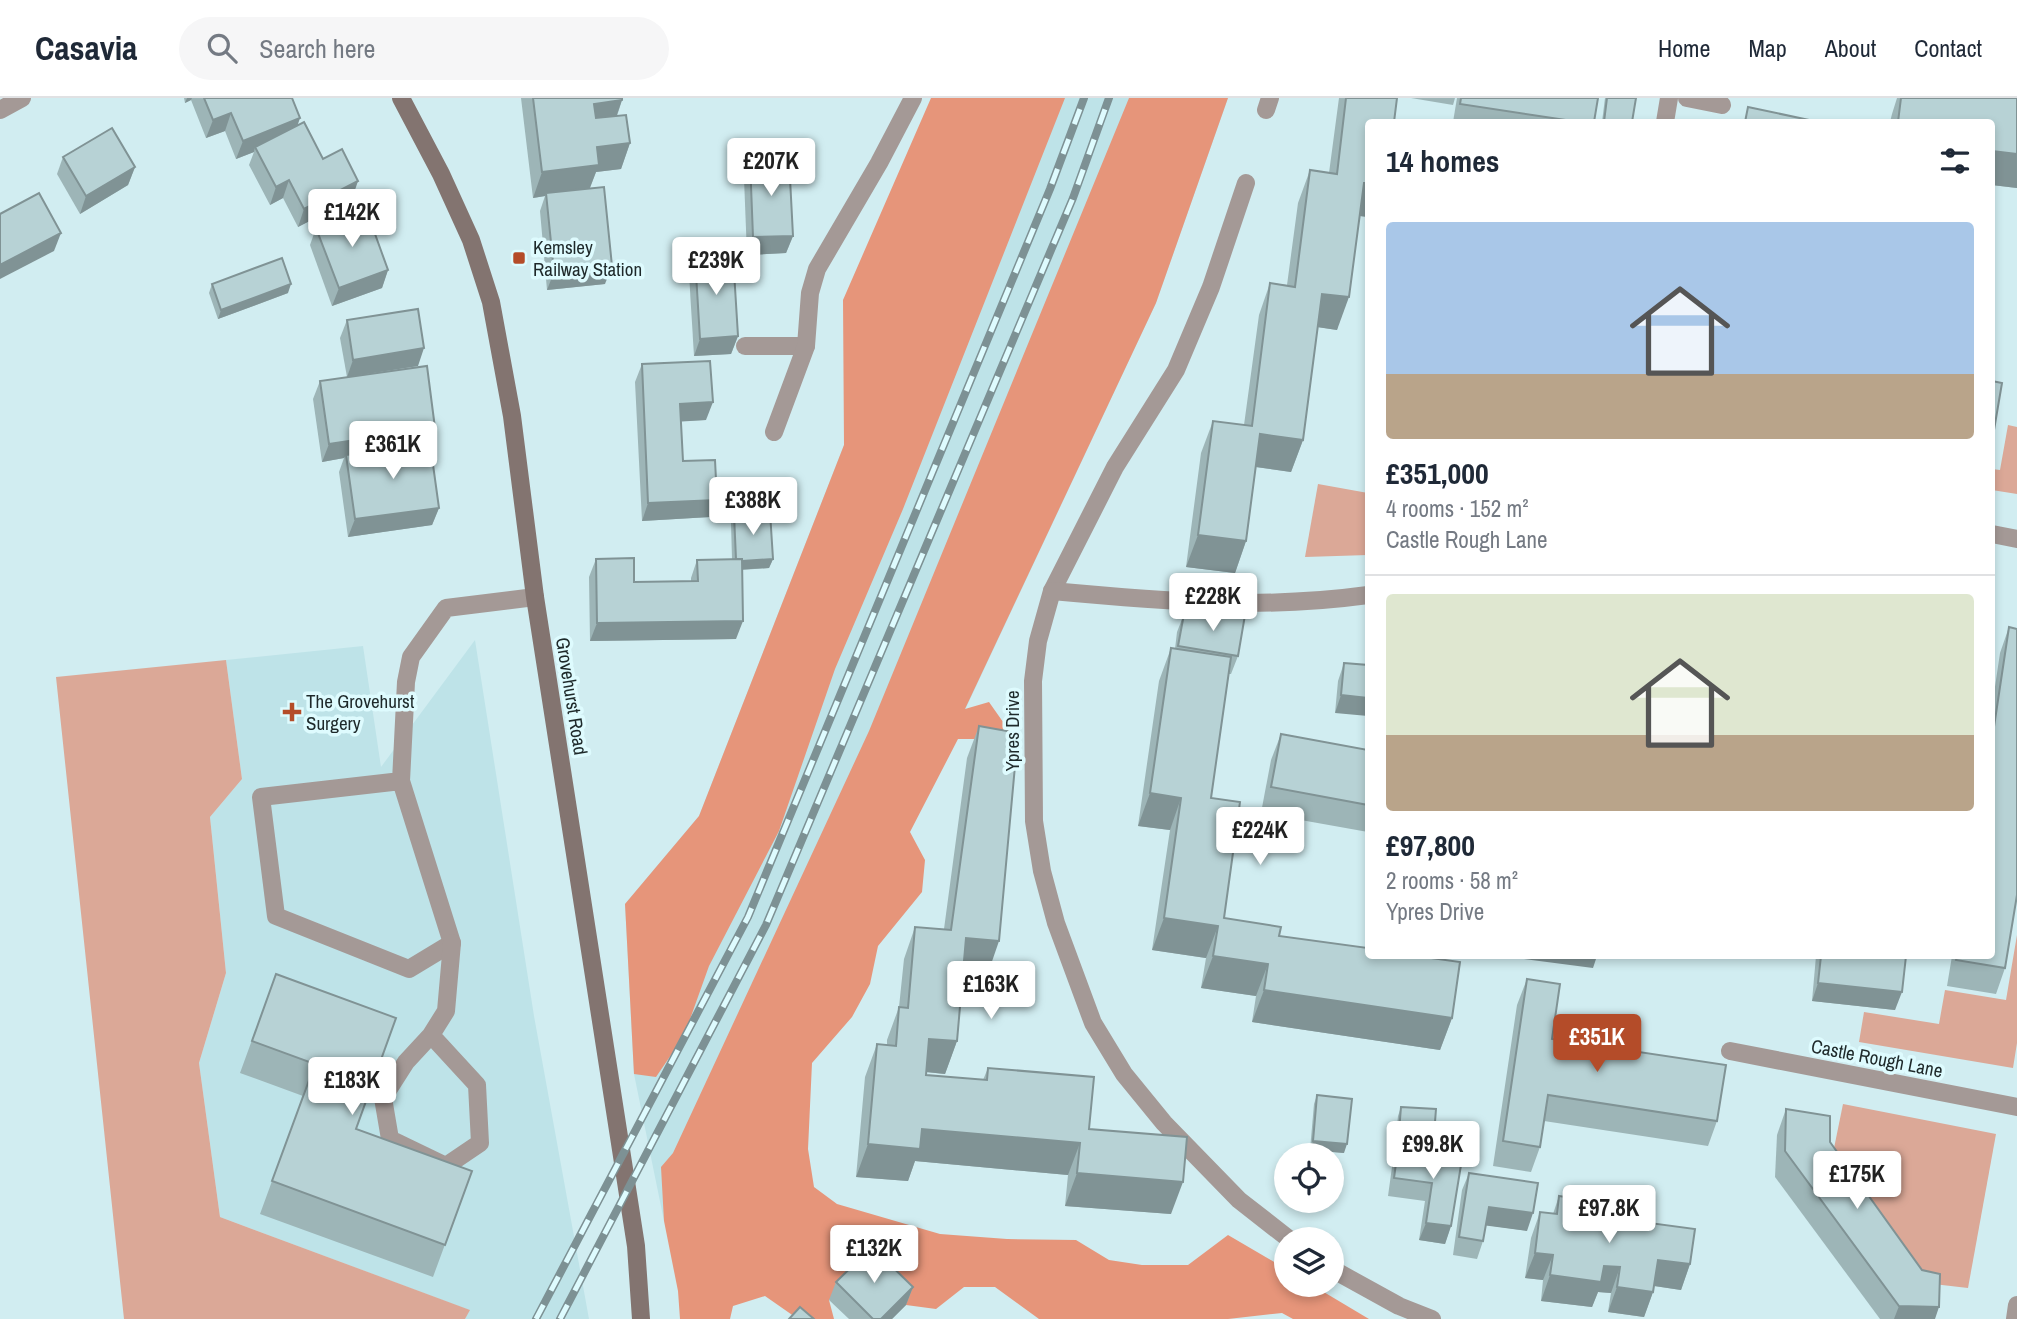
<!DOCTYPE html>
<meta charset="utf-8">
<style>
body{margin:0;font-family:"Archivo Narrow",sans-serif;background:#f6f6f7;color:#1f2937;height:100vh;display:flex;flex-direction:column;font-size:26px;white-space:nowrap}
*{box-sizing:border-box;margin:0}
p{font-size:23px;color:#747a83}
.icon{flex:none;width:38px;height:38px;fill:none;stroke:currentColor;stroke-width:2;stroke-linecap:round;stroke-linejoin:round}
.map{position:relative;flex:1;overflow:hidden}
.details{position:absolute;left:1365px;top:21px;width:630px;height:840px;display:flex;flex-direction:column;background:#fff;border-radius:7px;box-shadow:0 4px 10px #0003}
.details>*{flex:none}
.controls{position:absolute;left:1274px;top:1045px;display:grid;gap:14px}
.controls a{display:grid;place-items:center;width:70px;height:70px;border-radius:50%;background:#fff;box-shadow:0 4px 10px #0003;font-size:35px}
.price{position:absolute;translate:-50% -60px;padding:0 16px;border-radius:7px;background:#fff;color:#222;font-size:23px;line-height:46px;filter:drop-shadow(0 2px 4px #0008)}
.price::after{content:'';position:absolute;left:50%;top:42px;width:21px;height:16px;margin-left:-10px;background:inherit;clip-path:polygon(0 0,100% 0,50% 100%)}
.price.current{background:#b44c29;color:#fff}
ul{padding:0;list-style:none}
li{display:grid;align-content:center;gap:14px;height:371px;padding:0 21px}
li+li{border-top:2px solid #e0e1e3}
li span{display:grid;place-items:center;height:217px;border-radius:7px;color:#555}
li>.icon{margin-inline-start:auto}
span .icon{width:126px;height:126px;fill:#fffc;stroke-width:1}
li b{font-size:30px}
h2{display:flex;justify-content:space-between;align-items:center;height:84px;padding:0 21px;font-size:30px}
header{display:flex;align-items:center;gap:42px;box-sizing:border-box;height:98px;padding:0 35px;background:#fff;border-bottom:2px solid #e0e1e3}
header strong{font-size:33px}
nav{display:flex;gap:38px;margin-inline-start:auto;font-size:24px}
.search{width:490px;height:63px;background:#f6f6f7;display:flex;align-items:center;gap:18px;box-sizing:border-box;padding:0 24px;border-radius:38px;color:#747a83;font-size:26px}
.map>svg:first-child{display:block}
.built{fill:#bee3e8}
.green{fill:#dba897}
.forest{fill:#e6957a}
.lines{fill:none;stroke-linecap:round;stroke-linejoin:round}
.lane{stroke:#a49996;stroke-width:18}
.street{stroke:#a49996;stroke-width:18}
.secondary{stroke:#837470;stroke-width:18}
.rail-casing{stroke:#7d9194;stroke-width:8}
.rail{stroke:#defbfe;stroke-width:5;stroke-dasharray:16;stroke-linecap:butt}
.wall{fill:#9db5b7}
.shaded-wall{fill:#809395}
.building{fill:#b7d2d5;stroke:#809395;stroke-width:2}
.poi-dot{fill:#b44c29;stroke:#defbfe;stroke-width:2.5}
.labels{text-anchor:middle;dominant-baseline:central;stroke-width:7;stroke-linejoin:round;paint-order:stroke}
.poi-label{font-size:19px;fill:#1e292a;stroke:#defbfe;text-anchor:start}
.street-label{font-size:19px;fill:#1e292a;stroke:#defbfe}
</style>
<header>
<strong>Casavia</strong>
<div class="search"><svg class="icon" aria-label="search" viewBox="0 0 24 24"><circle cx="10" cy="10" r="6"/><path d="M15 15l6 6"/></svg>Search here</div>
<nav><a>Home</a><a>Map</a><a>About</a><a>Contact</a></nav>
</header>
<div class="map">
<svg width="2017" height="1221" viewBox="0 0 2017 1221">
<rect width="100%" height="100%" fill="#d1edf1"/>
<g class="built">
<path d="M997 0H1228L1156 205 965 612 693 1100 664 1123 634 976 625 806 699 718 844 347Z"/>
<path d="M475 542 534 918 589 1221H465L469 1212 220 1119 199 965 226 875 210 719 242 681 226 562 363 548 381 669Z"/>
</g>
<g class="green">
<path d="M2008 327 2017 329V396L1992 392V371L2000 372Z"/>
<path d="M1318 386 1368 395V457L1305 459Z"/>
<path d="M226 562 242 681 210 719 226 875 199 965 220 1119 470 1212 465 1221H124L56 579Z"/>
<path d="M2017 837V945L2013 970 1859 944 1864 914 1939 926 1945 892 2006 902Z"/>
<path d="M1843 1006 1996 1036 1968 1190 1916 1184 1832 1060Z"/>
</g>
<g class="forest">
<path d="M931 0H1065L903 411 835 571 779 733 709 868 684 938 656 979 634 976 625 806 699 718 844 347 843 202Z"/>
<path d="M1129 0H1228L1156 205 965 611 989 604 1015 641H958L910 734 925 762 922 794 878 848 870 886 852 919 812 965 808 1051 814 1089 837 1106 940 1136 1007 1141 1076 1142 1109 1162 1142 1167H1188L1228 1137 1286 1171V1186L1312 1187 1369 1221H1293L1282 1215 1228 1221H1039L995 1189H964L936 1211 906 1207 866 1167 829 1202 834 1221H798L765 1198 733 1208 730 1221H680L678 1193 664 1123 661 1069 673 1055 869 633Z"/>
</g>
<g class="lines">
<g class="lane">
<path d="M401 683 261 699 276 818 409 871 452 845 401 683 406 584 411 559 446 510 535 499"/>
<path d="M431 937 477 987 480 1045 446 1068 390 1041 383 1000 406 964 431 937 446 913 452 845"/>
</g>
<g class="street">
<path d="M1687 0 1722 7"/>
<path d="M0 12 22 0"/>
<path d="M1266 12 1270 0"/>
<path d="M1665 24 1669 0"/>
<path d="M1246 85 1211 189 1176 272 1115 369 1052 493 1038 543 1033 583 1034 723 1042 773 1056 825 1093 925 1124 976 1164 1025 1239 1102 1289 1141"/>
<path d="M745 248H806"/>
<path d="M774 334 806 248 810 195 817 171 879 65 913 0"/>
<path d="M1992 436 2017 441"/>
<path d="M1052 493C1161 503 1259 512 1368 497"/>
<path d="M1730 953 2017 1009"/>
<path d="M1332 1171 1399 1208 1432 1221"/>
<path d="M2015 1221 2017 1207"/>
</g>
<path class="secondary" d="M401 0 441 76 471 142 491 204 512 318 535 499 636 1148 641 1221"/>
<defs>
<g id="rail">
<path d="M536 1221 748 819 1050 91 1084 0"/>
<path d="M560 1221 766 827 1073 100 1109 0"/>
</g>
</defs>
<use href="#rail" class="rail-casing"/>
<use href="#rail" class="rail"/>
</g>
<g class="wall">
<path d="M184 0H292L298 27 352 101 298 129 283 100 270 107 249 67 254 54 236 61 225 33 206 40 191 2 185 5Z"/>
<path d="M521 0H622V2L617 18 630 45 621 71 596 74 590 90 605 186 547 192 540 113 545 98 533 100Z"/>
<path d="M1339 0H1397L1368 119 1360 118 1337 232 1318 229 1303 342 1291 374 1256 369 1246 443 1235 475 1186 469 1201 355 1213 323 1244 327 1259 217 1270 185 1287 187 1298 105 1310 72 1329 75Z"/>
<path d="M1411 0H1455L1453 7Z"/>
<path d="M1457 0H1598L1594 24H1453Z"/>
<path d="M1605 0H1636L1632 24H1602Z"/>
<path d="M1897 0H2017V90L1992 87V24H1890L1892 16Z"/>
<path d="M63 59 135 69 128 87 80 116 57 76Z"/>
<path d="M750 62 793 138 786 155 747 157 744 80Z"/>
<path d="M316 130 388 172 382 190 332 208 310 147Z"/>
<path d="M695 159 738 238 731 256 694 258 689 176Z"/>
<path d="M212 186 288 195 218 221 209 195Z"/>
<path d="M347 222 418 268 347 279 340 240Z"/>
<path d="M642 266 706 322 681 323 683 363 710 419 642 423 635 284Z"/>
<path d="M320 283 435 330 430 345 439 410 432 427 348 439 339 374 344 360 322 364 313 301Z"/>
<path d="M734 416 773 461 769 470 742 472 736 541 590 543 589 479 596 461 634 484 691 483V480L697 462 732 461 731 425Z"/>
<path d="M1212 511 1238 558 1231 576H1229L1211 700 1224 820 1279 838 1452 920 1440 952 1252 924 1256 898 1201 890 1206 860 1152 852 1170 732 1138 728 1159 583 1171 550 1175 551 1177 534 1184 516 1208 521Z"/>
<path d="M2009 529 2005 870 1996 896 1947 888 1952 858H1992V609L2000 555Z"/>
<path d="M1344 565 1368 567 1335 615 1338 583Z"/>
<path d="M979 628 988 875 963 873 957 943 945 976 926 974V977L983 982 988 970 1089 1031 1171 1116 1065 1108 1068 1077 915 1063 908 1083 856 1079 865 979 877 946 887 947V942L899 909 904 861 915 829 944 831 967 660Z"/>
<path d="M1281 636 1368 652V734L1261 715 1271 662Z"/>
<path d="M1816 858H1906L1895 912 1812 903Z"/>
<path d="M276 876 356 1031 472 1073 433 1179 260 1116 303 998 240 975Z"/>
<path d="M1527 881 1552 941 1717 1023 1708 1048 1544 1023 1540 1049 1531 1074 1493 1068 1517 907Z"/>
<path d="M1317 997 1344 1055 1310 1052 1314 1006Z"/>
<path d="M1401 1009 1433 1050 1431 1056 1451 1128 1445 1146 1419 1142 1425 1103 1388 1098 1392 1069 1397 1056 1394 1055 1398 1018Z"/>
<path d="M1786 1011 1830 1044 1935 1221H1880L1775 1079 1777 1037Z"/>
<path d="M1469 1075 1527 1133 1486 1127 1483 1143 1477 1161 1453 1157 1462 1092Z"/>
<path d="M1559 1098 1690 1166 1681 1192 1654 1188 1653 1194 1644 1219 1608 1214 1611 1195 1598 1194 1592 1209 1541 1203 1543 1182 1525 1180 1531 1140 1540 1114 1553 1116Z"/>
<path d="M836 1184 913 1189 906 1207 892 1221H849L829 1202Z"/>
</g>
<g class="shaded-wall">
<path d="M187 0H192L191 2 185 5Z"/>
<path d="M622 2 613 28 585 31 594 6Z"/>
<path d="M231 15 225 33 206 40 213 22Z"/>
<path d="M300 20 294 38 255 49 254 54 236 61 243 43Z"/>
<path d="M630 45 621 71 596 74 589 92 546 95 545 98 533 100 542 74 597 49Z"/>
<path d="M1992 53 2017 56V90L1992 87Z"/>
<path d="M135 69 128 87 80 116 86 98Z"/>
<path d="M289 82 283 100 270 107 276 89Z"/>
<path d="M358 83 352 101 298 129 304 111Z"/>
<path d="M1364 85H1368V119L1352 117Z"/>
<path d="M61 135 54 153 0 181V167Z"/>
<path d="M793 138 786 155 747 157 753 139Z"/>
<path d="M612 168 605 186 547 192 554 174Z"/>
<path d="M388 172 382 190 332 208 339 190Z"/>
<path d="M291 186 288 195 218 221 221 212Z"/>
<path d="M1322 196 1349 199 1337 232 1310 228Z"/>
<path d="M738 238 731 256 694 258 700 241Z"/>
<path d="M424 250 418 268 347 279 353 262Z"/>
<path d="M713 304 706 322 674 324 680 306Z"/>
<path d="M435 330 429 348 346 357 344 360 322 364 329 346Z"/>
<path d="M1260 336 1303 342 1291 374 1249 368Z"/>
<path d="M717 402 710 419 642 423 648 405Z"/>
<path d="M439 410 432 427 348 439 355 421Z"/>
<path d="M1198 437 1246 443 1235 475 1186 469Z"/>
<path d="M773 461 769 470 733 472 736 463Z"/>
<path d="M743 523 736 541 590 543 597 525Z"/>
<path d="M1341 597 1368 600V618L1335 615Z"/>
<path d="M1150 695 1181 700 1170 732 1138 728Z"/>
<path d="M1164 820 1218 828 1206 860 1152 852Z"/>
<path d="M966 840 999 843 988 875 955 872Z"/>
<path d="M1213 858 1268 866 1256 898 1201 890Z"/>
<path d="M1501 858H1597L1593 870Z"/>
<path d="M1818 885 1902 894 1895 912 1812 903Z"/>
<path d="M1264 892 1452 920 1440 952 1252 924Z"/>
<path d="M929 941 957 943 945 976 917 973Z"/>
<path d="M922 1031 1080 1045 1068 1077 915 1063 908 1083 856 1079 868 1046Z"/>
<path d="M1313 1043 1347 1046 1344 1055 1310 1052Z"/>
<path d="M1398 1046 1433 1050 1430 1059 1398 1051 1397 1056 1394 1055Z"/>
<path d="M1077 1075 1183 1084 1171 1116 1065 1108Z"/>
<path d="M1489 1109 1533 1115 1527 1133 1482 1127Z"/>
<path d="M1426 1125 1451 1128 1445 1146 1419 1142Z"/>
<path d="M1535 1155 1553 1157 1543 1182 1525 1180Z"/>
<path d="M1658 1162 1690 1166 1681 1192 1648 1187Z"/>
<path d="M1604 1168 1620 1169 1611 1195 1598 1194 1592 1209 1541 1203 1550 1177Z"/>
<path d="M913 1189 906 1207 892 1221H881Z"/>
<path d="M1617 1189 1653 1194 1644 1219 1608 1214Z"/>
<path d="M1899 1208 1939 1209 1935 1221H1894Z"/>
</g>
<g class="building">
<path d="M204 0H292L300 20 243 43 231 15 213 22Z"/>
<path d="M533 0H622V2L594 6 596 20 626 17 630 45 597 49 599 67 542 74Z"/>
<path d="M1346 0H1397L1394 24H1368V85H1364L1349 199 1322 196 1303 342 1260 336 1246 443 1198 437 1213 323 1252 328 1270 185 1295 189 1310 72 1337 76Z"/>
<path d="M1461 0H1598L1594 24H1579L1460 6Z"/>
<path d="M1607 0H1636L1632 24H1604Z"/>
<path d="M1901 0H2017V56L1992 53V24H1898Z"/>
<path d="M1748 9 1809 22 1808 24H1745Z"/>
<path d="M304 24 323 61 342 51 358 83 304 111 289 82 276 89 255 49Z"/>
<path d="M112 30 135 69 86 98 63 59Z"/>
<path d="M789 61 793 138 753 139 750 62Z"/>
<path d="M604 89 612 168 554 174 546 95Z"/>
<path d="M39 95 61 135 0 167V116Z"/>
<path d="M366 111 388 172 339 190 316 130Z"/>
<path d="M733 157 738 238 700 241 695 159Z"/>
<path d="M282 160 291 186 221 212 212 186Z"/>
<path d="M418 211 424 250 353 262 347 222Z"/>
<path d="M710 263 713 304 680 306 683 363 715 362 717 402 648 405 642 266Z"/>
<path d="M427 268 435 330 329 346 320 283Z"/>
<path d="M1992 283 2002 285 1993 338H1992Z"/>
<path d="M430 345 439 410 355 421 346 357Z"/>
<path d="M770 414 773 461 742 463V461H736L734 416Z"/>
<path d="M634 460V484L698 483 697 462 742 461 743 523 597 525 596 461Z"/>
<path d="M1212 511 1245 517 1238 558 1178 548 1184 516 1211 521Z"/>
<path d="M2009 529 2017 531V797L2005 870 1956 862 1957 858H1992V642Z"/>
<path d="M1171 550 1231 559 1211 700 1240 704 1224 820 1281 829 1279 838 1368 850V858H1417L1460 864 1452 920 1264 892 1268 866 1213 858 1218 828 1164 820 1181 700 1150 695Z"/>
<path d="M1344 565 1368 567V600L1341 597Z"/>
<path d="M979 628 1018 635 999 843 966 840 957 943 929 941 926 977 987 982 988 970 1094 979 1089 1031 1187 1039 1183 1084 1077 1075 1080 1045 922 1031 920 1051 868 1046 877 946 896 948 899 909 908 910 915 829 951 832Z"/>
<path d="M1281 636 1368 652V707L1271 689Z"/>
<path d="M1821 858H1906L1902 894 1818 885Z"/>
<path d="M276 876 396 920 356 1031 472 1073 445 1147 272 1083 315 966 252 943Z"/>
<path d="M1527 881 1560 886 1552 941 1726 967 1717 1023 1548 997 1540 1049 1503 1043Z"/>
<path d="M1317 997 1352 1001 1347 1046 1313 1043Z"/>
<path d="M1401 1009 1436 1011 1433 1050 1398 1046Z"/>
<path d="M1786 1011 1830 1018V1044L1922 1172 1940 1176 1939 1209 1899 1208 1785 1053Z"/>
<path d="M1398 1051 1462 1061 1451 1128 1426 1125 1432 1085 1394 1080Z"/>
<path d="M1469 1075 1538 1085 1533 1115 1489 1109 1483 1143 1459 1139Z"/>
<path d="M1559 1098 1599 1104 1597 1118 1695 1131 1690 1166 1658 1162 1653 1194 1617 1189 1620 1169 1604 1168 1601 1184 1550 1177 1553 1157 1535 1155 1540 1114 1557 1116Z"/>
<path d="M872 1149 913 1189 881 1221H873L836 1184Z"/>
<path d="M800 1209 814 1221H789Z"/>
</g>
<g class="poi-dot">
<rect x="512" y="153" width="14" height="14" rx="3.5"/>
<path d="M288.5 603.5h7v7h7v7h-7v7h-7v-7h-7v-7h7z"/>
</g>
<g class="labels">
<g class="poi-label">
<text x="533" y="149">Kemsley<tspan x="533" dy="22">Railway Station</tspan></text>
<text x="306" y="603">The Grovehurst<tspan x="306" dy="22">Surgery</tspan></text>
</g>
<g class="street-label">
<text transform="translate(572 598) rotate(81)">Grovehurst Road</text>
<text transform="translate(1012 633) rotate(-90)">Ypres Drive</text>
<text transform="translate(1877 960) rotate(11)">Castle Rough Lane</text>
</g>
</g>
</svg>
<div class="controls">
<a><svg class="icon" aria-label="locate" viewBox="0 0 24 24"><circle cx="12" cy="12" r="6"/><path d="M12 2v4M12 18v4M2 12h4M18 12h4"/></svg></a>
<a><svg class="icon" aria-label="layers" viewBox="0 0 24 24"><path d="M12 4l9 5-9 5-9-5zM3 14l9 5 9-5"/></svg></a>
</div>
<b class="price" style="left:771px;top:100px">£207K</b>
<b class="price" style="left:352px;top:151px">£142K</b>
<b class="price" style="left:716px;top:199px">£239K</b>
<b class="price" style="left:393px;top:383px">£361K</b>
<b class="price" style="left:753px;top:439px">£388K</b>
<b class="price" style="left:1213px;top:535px">£228K</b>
<b class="price" style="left:1260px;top:769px">£224K</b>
<b class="price" style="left:991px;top:923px">£163K</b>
<b class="price current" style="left:1597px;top:976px">£351K</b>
<b class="price" style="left:352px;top:1019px">£183K</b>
<b class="price" style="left:1433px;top:1083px">£99.8K</b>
<b class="price" style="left:1857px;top:1113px">£175K</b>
<b class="price" style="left:1609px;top:1147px">£97.8K</b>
<b class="price" style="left:874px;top:1187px">£132K</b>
<section class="details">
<h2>14 homes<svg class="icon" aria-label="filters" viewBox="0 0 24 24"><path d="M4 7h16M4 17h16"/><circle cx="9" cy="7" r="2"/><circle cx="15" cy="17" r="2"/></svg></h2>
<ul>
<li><span style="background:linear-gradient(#a9c7e8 70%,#b9a48a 0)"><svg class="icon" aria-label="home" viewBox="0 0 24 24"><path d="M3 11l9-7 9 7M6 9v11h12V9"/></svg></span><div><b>£351,000</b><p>4 rooms · 152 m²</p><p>Castle Rough Lane</p></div></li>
<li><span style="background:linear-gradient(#dfe7d0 65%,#b9a48a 0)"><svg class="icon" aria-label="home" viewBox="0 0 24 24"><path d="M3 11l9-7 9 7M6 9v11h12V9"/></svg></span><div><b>£97,800</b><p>2 rooms · 58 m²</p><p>Ypres Drive</p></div></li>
</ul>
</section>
</div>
